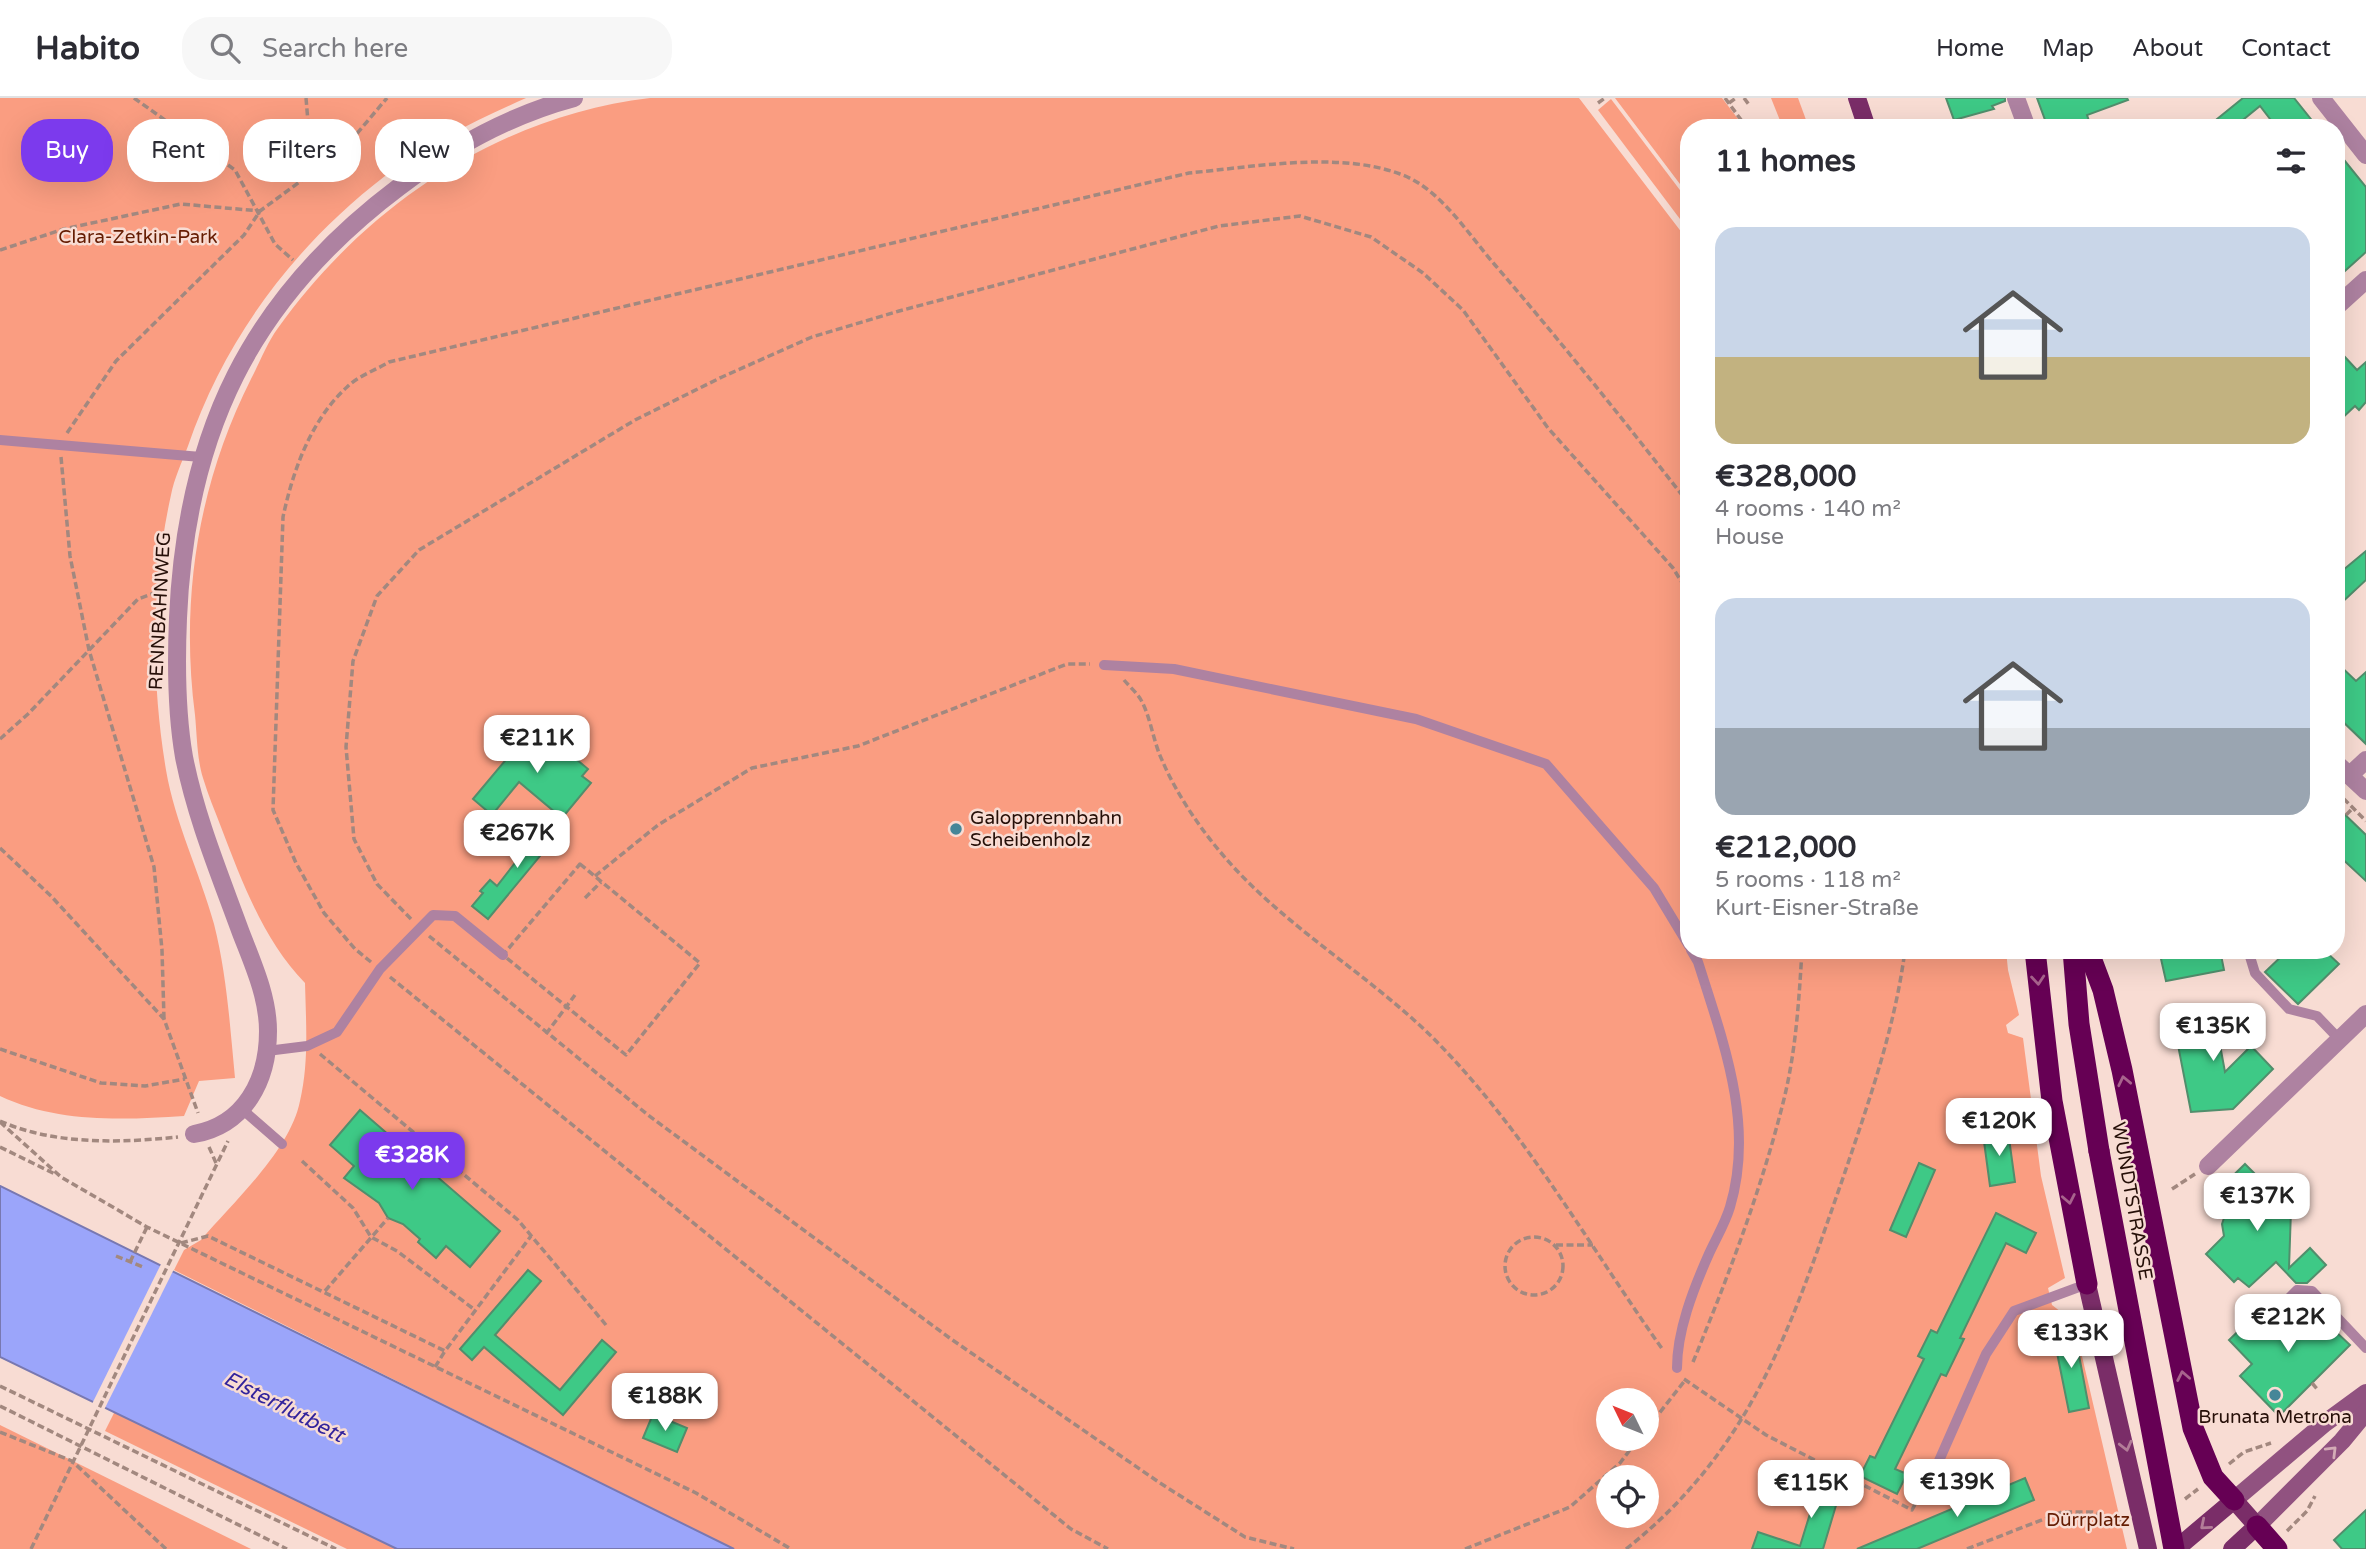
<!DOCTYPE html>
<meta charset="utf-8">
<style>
body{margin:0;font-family:"Varela Round",sans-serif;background:#f7f7f7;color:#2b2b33;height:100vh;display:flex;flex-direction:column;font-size:26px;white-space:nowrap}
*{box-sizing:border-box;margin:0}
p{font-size:23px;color:#7c7c81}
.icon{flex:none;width:38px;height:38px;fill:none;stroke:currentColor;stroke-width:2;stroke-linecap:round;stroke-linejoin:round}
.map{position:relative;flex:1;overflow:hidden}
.panel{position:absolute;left:1680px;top:21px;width:665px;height:840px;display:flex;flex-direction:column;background:#fff;border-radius:28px;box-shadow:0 7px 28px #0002}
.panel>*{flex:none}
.guide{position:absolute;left:21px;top:21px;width:665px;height:63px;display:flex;gap:14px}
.needle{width:46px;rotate:313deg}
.fabs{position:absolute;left:1596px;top:1290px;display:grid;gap:14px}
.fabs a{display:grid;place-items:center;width:63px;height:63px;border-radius:50%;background:#fff;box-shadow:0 7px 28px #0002;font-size:35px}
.price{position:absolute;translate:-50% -60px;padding:0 16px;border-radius:14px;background:#fff;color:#222;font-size:23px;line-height:46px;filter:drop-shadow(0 2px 4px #0008)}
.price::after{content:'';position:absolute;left:50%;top:42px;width:21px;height:16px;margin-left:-10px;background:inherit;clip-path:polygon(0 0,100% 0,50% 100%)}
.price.on{background:#7c3aed;color:#fff}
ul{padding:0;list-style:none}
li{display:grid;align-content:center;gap:14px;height:371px;padding:0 35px}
li span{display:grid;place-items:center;height:217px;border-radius:21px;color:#555}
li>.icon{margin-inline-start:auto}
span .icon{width:126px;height:126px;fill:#fffc;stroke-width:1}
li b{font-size:30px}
h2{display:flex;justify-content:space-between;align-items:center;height:84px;padding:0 35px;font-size:30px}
.tag{padding:0 24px;border-radius:28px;background:#fff;box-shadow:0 7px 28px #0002;font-size:24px;line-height:63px}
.tag.on{background:#7c3aed;color:#fff}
header{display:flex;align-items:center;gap:42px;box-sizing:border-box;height:98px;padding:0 35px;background:#fff;border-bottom:2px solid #e1e1e2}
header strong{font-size:33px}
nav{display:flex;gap:38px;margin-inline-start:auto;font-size:24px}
.search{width:490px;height:63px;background:#f7f7f7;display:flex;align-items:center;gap:18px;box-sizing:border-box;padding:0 24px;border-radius:28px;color:#7c7c81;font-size:26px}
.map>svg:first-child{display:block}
.green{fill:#fa9d81;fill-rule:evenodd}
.water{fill:#9ba5fa;stroke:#7878b1;stroke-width:2}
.pier{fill:#f8dcd3}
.building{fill:#3ec986;stroke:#518e6c;stroke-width:2}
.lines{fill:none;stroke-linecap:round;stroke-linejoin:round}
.path{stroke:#a2887f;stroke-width:3.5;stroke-dasharray:7 3.5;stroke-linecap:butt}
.lane{stroke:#ae82a1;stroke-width:10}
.street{stroke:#ae82a1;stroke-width:18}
.secondary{stroke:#915280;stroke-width:18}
.primary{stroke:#7a2d68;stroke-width:18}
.highway{stroke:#660054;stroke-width:21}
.highway-bridge{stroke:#660054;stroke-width:21}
.oneway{stroke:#a8638d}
.oneway2{stroke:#b37c98}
.oneway3{stroke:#d4acb6}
.poi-dot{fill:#458698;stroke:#f8dcd3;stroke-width:2.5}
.labels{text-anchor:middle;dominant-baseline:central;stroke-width:5;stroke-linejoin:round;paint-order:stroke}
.park-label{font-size:19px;fill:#651c02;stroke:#f8dcd3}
.street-label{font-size:19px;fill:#260f08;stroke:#f8dcd3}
.poi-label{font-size:19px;fill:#260f08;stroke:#f8dcd3;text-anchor:start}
.water-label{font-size:21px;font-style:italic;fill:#32239c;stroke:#f8dcd3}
</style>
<header>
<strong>Habito</strong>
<div class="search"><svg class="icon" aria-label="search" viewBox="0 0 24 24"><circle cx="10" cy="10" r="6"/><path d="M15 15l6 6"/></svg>Search here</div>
<nav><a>Home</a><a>Map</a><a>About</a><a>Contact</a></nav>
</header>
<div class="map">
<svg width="2366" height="1451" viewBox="0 0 2366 1451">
<rect width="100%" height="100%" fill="#f8dcd3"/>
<g class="green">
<path d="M0 0H526C477 22 428 45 385 78 294 148 225 240 188 348 182 364 174 381 171 397 151 487 151 582 166 672 175 725 200 775 214 826 227 877 230 929 235 980L199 983 184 1018C122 1022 57 1025 0 998Z"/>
<path d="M650 0H1579L1689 144V852H2006L2008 872 2019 917 2006 927 2008 935 2023 940 2041 1078 2065 1180 2048 1190 2052 1207 2074 1224 2127 1451H734L174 1172 184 1152 201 1142C233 1104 290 1053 300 1003 309 965 306 925 305 885 264 843 242 784 221 729 215 713 208 697 203 680 197 661 197 637 195 617 180 501 198 386 251 281 260 264 267 245 278 230 366 107 499 18 650 0ZM1608 1302H1647V1340H1608ZM1608 1379H1647V1418H1608Z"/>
<path d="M1615 0H1722L1745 30H1689V98Z"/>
<path d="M1771 0H1798L1809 30H1783Z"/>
<path d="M1611 1 1689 104V133L1598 12Z"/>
<path d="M115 1313 397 1451H347L105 1333Z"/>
<path d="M0 1327 251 1451H0Z"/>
</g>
<path class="water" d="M0 1088 734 1451H397L0 1259Z"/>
<path class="pier" d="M163 1162 175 1169 104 1312 92 1306Z"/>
<g class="building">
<path d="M1946 0H2005V3L1992 8 1994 11 1954 22Z"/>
<path d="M2037 0H2127L2128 2 2087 17 2089 23 2072 30H2048Z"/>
<path d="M2243 0H2294L2318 30H2277L2260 8 2233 30H2206Z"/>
<path d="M2336 52 2366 89V154L2336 181Z"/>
<path d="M2344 258 2357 272 2366 264V304L2359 312 2355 308 2336 326V266Z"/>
<path d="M2366 453V482L2336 510V478Z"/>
<path d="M2336 564 2356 583 2366 574V646L2336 617Z"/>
<path d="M535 627 588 671 582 678 591 685 562 720 519 684 492 717 473 701Z"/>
<path d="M2336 708 2366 737V783L2336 755Z"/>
<path d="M551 719 564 729 488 821 472 808 483 795 480 793 490 782 497 788Z"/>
<path d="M2159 852H2220L2224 872 2166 883Z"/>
<path d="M2288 852H2324L2339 866 2298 906 2265 874Z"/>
<path d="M2213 909 2225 974 2251 948 2273 971 2233 1011 2191 1014 2171 911Z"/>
<path d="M360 1012 500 1133 470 1169 446 1148 436 1160 418 1144 420 1141 403 1126 388 1120 379 1105 344 1080 354 1068 330 1047Z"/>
<path d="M2008 1033 2015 1084 1990 1088 1983 1036Z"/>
<path d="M1919 1065 1935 1072 1906 1139 1890 1132Z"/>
<path d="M2245 1066 2291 1112 2289 1170 2310 1150 2326 1167 2307 1185H2296L2276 1164 2249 1189 2238 1180 2234 1184 2206 1156 2224 1138 2222 1126 2226 1114 2211 1099Z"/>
<path d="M1996 1115 2036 1135 2026 1155 2006 1145 1960 1240 1964 1241 1946 1278 1941 1276 1895 1371 1907 1376 1897 1396 1860 1378 1870 1358 1875 1360 1924 1261 1918 1258 1931 1232 1937 1235Z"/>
<path d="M528 1172 541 1183 495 1237 560 1292 602 1242 616 1254 563 1317 484 1249 472 1262 460 1251Z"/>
<path d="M2300 1200 2350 1247 2279 1318 2240 1278 2252 1266 2229 1242 2252 1220 2265 1233Z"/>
<path d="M2074 1231 2089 1310 2069 1314 2053 1235Z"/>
<path d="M653 1316 687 1330 677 1354 643 1340Z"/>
<path d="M1822 1377 1843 1384 1823 1451H1752L1758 1434 1800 1448Z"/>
<path d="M2025 1380 2034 1402 1917 1451H1857Z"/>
<path d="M2366 1412V1451H2342L2334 1442Z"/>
</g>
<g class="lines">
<g class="path">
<path d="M134 0 235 72 275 146 293 162"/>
<path d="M306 0 312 72"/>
<path d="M1725 0 1747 30"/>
<path d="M1744 0 1750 8"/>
<path d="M1598 5 1605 0"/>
<path d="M1729 5 1736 0"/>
<path d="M0 152 64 131 181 106 260 113"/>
<path d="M67 335 116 263 244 137 260 113 343 52 387 0"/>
<path d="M61 359 70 458 89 552 154 769 162 852 164 921"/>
<path d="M1124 582C1129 588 1137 595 1141 602 1151 620 1153 643 1162 662 1176 695 1199 729 1222 756 1281 826 1364 873 1430 937 1524 1030 1587 1145 1663 1252"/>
<path d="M0 641 28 616 138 501 163 492"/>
<path d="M2336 693 2366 723"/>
<path d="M2346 717 2353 710"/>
<path d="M0 750 51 798 164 921 198 1015"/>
<path d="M580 766 700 865 626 957 503 857Z"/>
<path d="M595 778 658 727 752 670 858 648 1067 566H1090"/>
<path d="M585 800 601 784"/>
<path d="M411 821 377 786 354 741 346 649 353 563 377 498 419 452 635 322 722 279 812 239 899 213 1219 128 1300 118 1371 139 1423 175 1463 212 1548 330 1673 470 1689 496"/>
<path d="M429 838 648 1017 951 1241 1160 1385 1245 1439 1294 1451"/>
<path d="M371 864 355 851 324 815 296 765 273 712 283 419C293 372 311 322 347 289 358 278 376 272 389 264L1189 75C1253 69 1339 53 1400 76 1440 90 1468 136 1495 167 1562 245 1626 325 1689 406"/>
<path d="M390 879 1071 1431 1108 1451"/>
<path d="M546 936 575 897"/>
<path d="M0 951 101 985 145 988 185 981"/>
<path d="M320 956 518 1122 606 1227"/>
<path d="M0 1023C54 1047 120 1045 178 1039"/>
<path d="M0 1024 61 1079 147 1129 696 1395 791 1451"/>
<path d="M0 1049 55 1076"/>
<path d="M209 1049 216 1065"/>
<path d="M302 1063 353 1110 371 1139 397 1153 475 1212"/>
<path d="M2172 1091 2195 1076"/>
<circle cx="1534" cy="1168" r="29"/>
<path d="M181 1145 208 1138 445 1253 531 1138"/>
<path d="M1556 1147H1593"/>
<path d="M116 1158 143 1169"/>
<path d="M130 1164 147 1129"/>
<path d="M325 1193 388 1120"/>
<path d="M1693 1264C1728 1179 1762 1090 1784 1001 1796 952 1799 902 1802 852"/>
<path d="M435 1269 445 1253"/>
<path d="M1684 1281 1766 1337 1912 1412 1931 1377"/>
<path d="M2312 1285 2318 1292"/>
<path d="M0 1288 336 1451"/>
<path d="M0 1308 287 1451"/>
<path d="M1647 1331 1686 1281"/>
<path d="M0 1334 72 1363 166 1451"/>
<path d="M2229 1366 2244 1354 2271 1345"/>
<path d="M2185 1401 2198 1391"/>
<path d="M2287 1433 2307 1413 2315 1398"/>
<path d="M31 1451 228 1043"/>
<path d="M1465 1451 1570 1409 1620 1365 1639 1340"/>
<path d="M1626 1451C1754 1350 1792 1225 1844 1077 1869 1003 1895 930 1905 852"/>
<path d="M1967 1451 2062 1414H2092L2124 1423"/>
</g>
<g class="lane">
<path d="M0 342 201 359"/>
<path d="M1104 567 1174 571 1416 621 1546 666 1654 790 1689 848"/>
<path d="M2248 852 2255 875 2289 911 2317 918 2340 942"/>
<path d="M267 953 307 948 337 934 380 871 433 817 455 818 503 857"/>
<path d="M243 1012 282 1046"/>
<path d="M2265 1224 2297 1192 2312 1193 2366 1250"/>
<path d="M1677 1270C1677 1233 1693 1192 1708 1158 1715 1142 1725 1126 1730 1109 1755 1026 1723 943 1698 864L1691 852"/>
<path d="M1938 1365 1986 1256 2014 1213 2087 1186"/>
</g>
<g class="street">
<path d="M2016 0 2027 30"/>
<path d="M2321 0 2366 57"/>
<path d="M2336 209 2366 182"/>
<path d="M2336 665 2366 693"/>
<path d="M2350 677 2366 662"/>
<path d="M194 1036C245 1027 268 982 268 933 268 899 253 866 241 835 220 777 196 720 184 659 176 613 176 567 178 520 186 335 250 201 399 89 451 50 510 17 574 0"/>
<path d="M2208 1068 2366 916"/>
</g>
<g class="secondary">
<path d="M2234 1402 2325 1325 2366 1295"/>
<path d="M2257 1428 2342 1343 2366 1314"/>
</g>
<g class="primary">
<path d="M1857 0 1867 30"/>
<path d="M2087 1186 2148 1451"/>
<path d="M2176 1451 2234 1402 2257 1428 2232 1451"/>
</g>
<g class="highway">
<path d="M2035 852 2052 1003 2087 1186"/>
<path d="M2073 852 2079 926 2099 1053"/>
<path d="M2088 852 2103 892 2122 972 2193 1330 2213 1379 2234 1402"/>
<path d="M2257 1428 2277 1451"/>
</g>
<path class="highway-bridge" d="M2099 1053 2174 1451"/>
</g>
<defs><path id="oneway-chevron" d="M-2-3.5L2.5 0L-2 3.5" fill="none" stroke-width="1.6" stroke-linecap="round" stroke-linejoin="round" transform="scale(1.75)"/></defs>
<g class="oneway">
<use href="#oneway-chevron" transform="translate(2038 882) rotate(85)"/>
<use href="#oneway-chevron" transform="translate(2124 983) rotate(-102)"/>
<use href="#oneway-chevron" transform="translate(2069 1101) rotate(79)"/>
<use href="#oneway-chevron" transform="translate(2183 1278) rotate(-101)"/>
</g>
<g class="oneway2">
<use href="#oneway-chevron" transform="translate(2126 1348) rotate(76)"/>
<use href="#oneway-chevron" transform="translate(2205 1427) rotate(140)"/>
</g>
<use class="oneway3" href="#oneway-chevron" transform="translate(2332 1353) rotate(-45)"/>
<g class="poi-dot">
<circle cx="956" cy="731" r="7"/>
<circle cx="2275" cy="1297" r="7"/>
</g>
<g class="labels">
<g class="park-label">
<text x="138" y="139">Clara-Zetkin-Park</text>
<text x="2088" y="1422">Dürrplatz</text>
</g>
<g class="street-label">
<text transform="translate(160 513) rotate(-87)">RENNBAHNWEG</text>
<text transform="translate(2132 1103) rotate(80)">WUNDTSTRASSE</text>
</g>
<g class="poi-label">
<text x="970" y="720">Galopprennbahn<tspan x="970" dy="22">Scheibenholz</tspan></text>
<text x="2275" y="1319" text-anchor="middle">Brunata Metrona</text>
</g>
<g class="water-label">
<text transform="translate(284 1309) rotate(27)">Elsterflutbett</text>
</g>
</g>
</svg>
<div class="fabs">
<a><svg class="needle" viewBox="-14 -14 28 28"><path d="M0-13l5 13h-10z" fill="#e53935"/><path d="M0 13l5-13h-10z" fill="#7c7c81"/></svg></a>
<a><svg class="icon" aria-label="locate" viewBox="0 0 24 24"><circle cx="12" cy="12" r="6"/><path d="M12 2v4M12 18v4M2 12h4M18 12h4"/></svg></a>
</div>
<b class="price" style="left:537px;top:677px">€211K</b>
<b class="price" style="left:517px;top:772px">€267K</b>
<b class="price" style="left:2213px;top:965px">€135K</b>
<b class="price" style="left:1999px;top:1060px">€120K</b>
<b class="price on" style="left:412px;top:1094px">€328K</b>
<b class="price" style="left:2257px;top:1135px">€137K</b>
<b class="price" style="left:2288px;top:1256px">€212K</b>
<b class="price" style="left:2071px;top:1272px">€133K</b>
<b class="price" style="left:665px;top:1335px">€188K</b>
<b class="price" style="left:1957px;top:1421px">€139K</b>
<b class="price" style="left:1811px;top:1422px">€115K</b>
<div class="guide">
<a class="tag on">Buy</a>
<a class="tag">Rent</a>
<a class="tag">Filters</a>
<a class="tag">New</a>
</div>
<section class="panel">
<h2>11 homes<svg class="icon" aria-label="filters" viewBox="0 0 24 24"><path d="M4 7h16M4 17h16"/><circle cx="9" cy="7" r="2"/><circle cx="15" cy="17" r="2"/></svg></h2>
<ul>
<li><span style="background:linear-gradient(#c9d6e8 60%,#c2b280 0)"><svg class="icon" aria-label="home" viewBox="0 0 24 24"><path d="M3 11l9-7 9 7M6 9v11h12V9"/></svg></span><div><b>€328,000</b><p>4 rooms · 140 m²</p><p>House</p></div></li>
<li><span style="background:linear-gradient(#c9d6e8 60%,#9aa5b1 0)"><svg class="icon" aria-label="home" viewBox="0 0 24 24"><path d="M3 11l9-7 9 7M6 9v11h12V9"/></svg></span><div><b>€212,000</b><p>5 rooms · 118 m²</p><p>Kurt-Eisner-Straße</p></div></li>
</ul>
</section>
</div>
